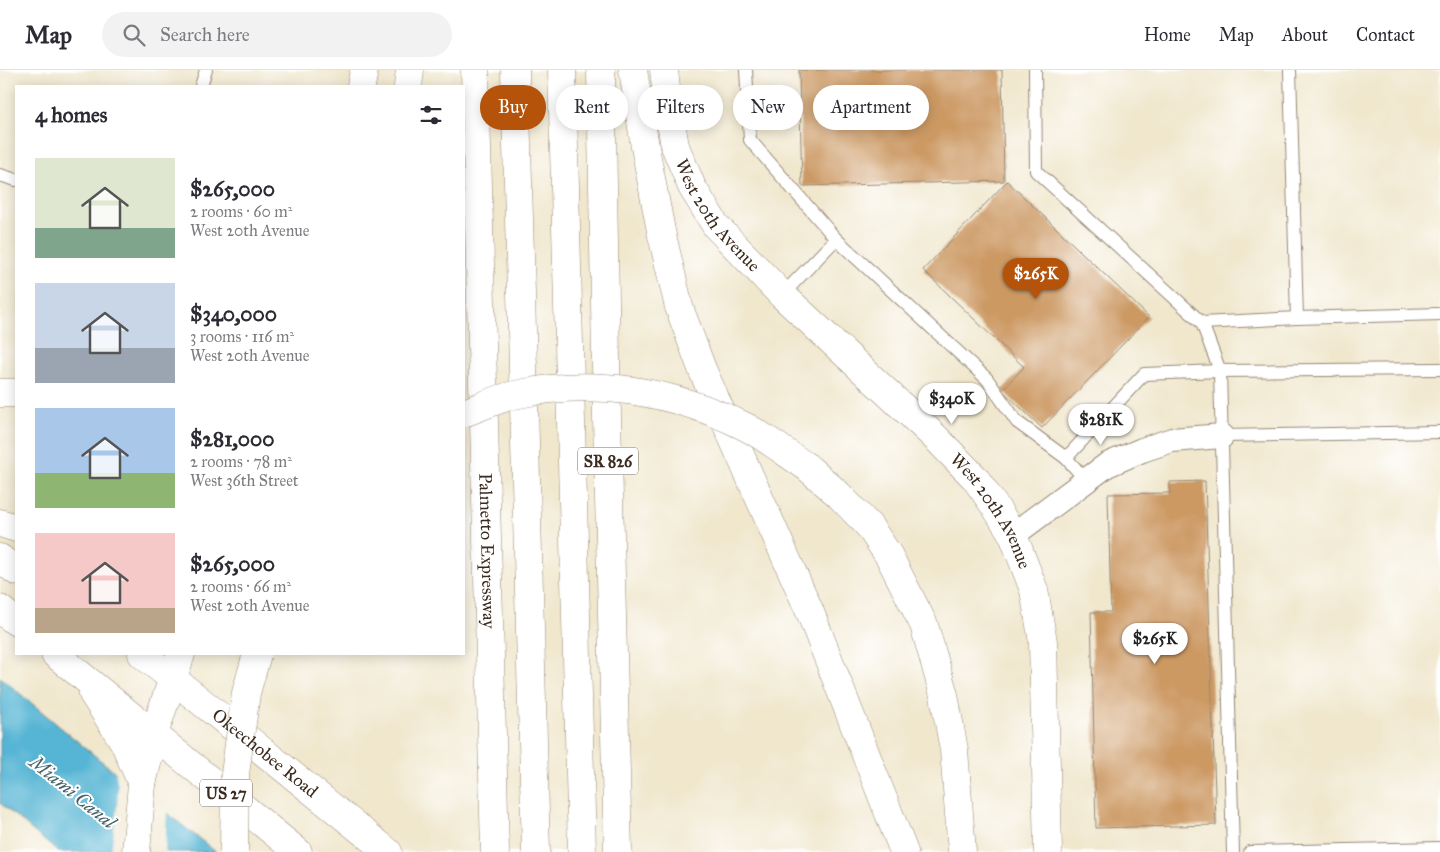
<!DOCTYPE html>
<meta charset="utf-8">
<style>
body{margin:0;font-family:"IM FELL Great Primer",serif;background:#f2f2f3;color:#2b2b33;height:100vh;display:flex;flex-direction:column;font-size:19px;white-space:nowrap}
*{box-sizing:border-box;margin:0}
p{font-size:16px;color:#7c7c81}
.icon{flex:none;width:28px;height:28px;fill:none;stroke:currentColor;stroke-width:2;stroke-linecap:round;stroke-linejoin:round}
.map{position:relative;flex:1;overflow:hidden}
.details{position:absolute;left:15px;top:15px;width:450px;height:570px;display:flex;flex-direction:column;background:#fff;border-radius:0px;box-shadow:0 2px 12px #0003}
.details>*{flex:none}
.banner{position:absolute;left:480px;top:15px;width:475px;height:45px;display:flex;gap:10px}
.price{position:absolute;translate:-50% -42px;padding:0 11px;border-radius:18px;background:#fff;color:#222;font-size:16px;line-height:32px;filter:drop-shadow(0 1px 2px #0008)}
.price::after{content:'';position:absolute;left:50%;top:30px;width:15px;height:11px;margin-left:-8px;background:inherit;clip-path:polygon(0 0,100% 0,50% 100%)}
.price.on{background:#b45309;color:#fff}
ul{padding:0;list-style:none}
li{display:flex;align-items:center;gap:15px;height:125px;padding:0 20px}
li span{display:grid;place-items:center;flex:none;width:140px;height:100px;border-radius:0px;color:#555}
li>.icon{margin-inline-start:auto}
span .icon{width:60px;height:60px;fill:#fffc;stroke-width:1}
li b{font-size:21px}
h2{display:flex;justify-content:space-between;align-items:center;height:60px;padding:0 20px;font-size:21px}
.tag{padding:0 18px;border-radius:22px;background:#fff;box-shadow:0 2px 12px #0003;font-size:18px;line-height:45px}
.tag.on{background:#b45309;color:#fff}
header{display:flex;align-items:center;gap:30px;box-sizing:border-box;height:70px;padding:0 25px;background:#fff;border-bottom:1px solid #e1e1e2}
header strong{font-size:24px}
nav{display:flex;gap:28px;margin-inline-start:auto;font-size:18px}
.search{width:350px;height:45px;background:#f2f2f3;display:flex;align-items:center;gap:12px;box-sizing:border-box;padding:0 18px;border-radius:28px;color:#7c7c81;font-size:19px}
.map>svg:first-child{display:block}
.water{fill:#56b5d4;stroke:#487079}
.pier{fill:#f0e7cd}
.building{fill:#cc9963}
.lines{fill:none;stroke-linecap:round;stroke-linejoin:round}
.service-casing{stroke:#968876;stroke-width:14}
.minor-casing{stroke:#968876;stroke-width:26}
.tertiary-casing{stroke:#968876;stroke-width:29}
.trunk-casing{stroke:#968876;stroke-width:29}
.motorway-casing{stroke:#968876;stroke-width:29}
.service{stroke:#fff;stroke-width:12}
.minor{stroke:#fff;stroke-width:24}
.tertiary{stroke:#fff;stroke-width:28}
.trunk{stroke:#fff;stroke-width:28}
.motorway{stroke:#fff;stroke-width:28}
.motorway-bridge-casing{stroke:#968876;stroke-width:29;stroke-linecap:butt}
.motorway-bridge{stroke:#fff;stroke-width:28}
.labels{text-anchor:middle;dominant-baseline:central;stroke-width:4;stroke-linejoin:round;paint-order:stroke}
.shield{fill:#fff;stroke:#766a62;stroke-width:1}
.shield-label{font-size:16px;font-weight:bold;fill:#3b2a1e}
.street-label{font-size:18px;fill:#3b2a1e;stroke:#fff}
.water-label{font-size:19px;font-style:italic;fill:#466267;stroke:#fff}
</style>
<header>
<strong>Map</strong>
<div class="search"><svg class="icon" aria-label="search" viewBox="0 0 24 24"><circle cx="10" cy="10" r="6"/><path d="M15 15l6 6"/></svg>Search here</div>
<nav><a>Home</a><a>Map</a><a>About</a><a>Contact</a></nav>
</header>
<div class="map">
<svg width="1440" height="782" viewBox="0 0 1440 782">
<rect width="100%" height="100%" fill="#fff"/>
<filter id="ink" filterUnits="userSpaceOnUse"><feTurbulence type="fractalNoise" baseFrequency=".02" numOctaves="2"/><feDisplacementMap in="SourceGraphic" scale="10" xChannelSelector="R" yChannelSelector="G"/><feConvolveMatrix kernelMatrix="1 2 1 2 8 2 1 2 1" color-interpolation-filters="sRGB"/></filter>
<filter id="wash" filterUnits="userSpaceOnUse"><feTurbulence type="fractalNoise" baseFrequency=".0096" numOctaves="4" result="noise"/><feDisplacementMap in="SourceGraphic" scale="20" xChannelSelector="R" yChannelSelector="G"/><feGaussianBlur stdDeviation="1.12" result="paint"/><feColorMatrix in="noise" values="0 0 0 0 0 0 0 0 0 0 0 0 0 0 0 0 0 1.4 0 .05"/><feComposite in="paint" operator="in"/></filter>
<g filter="url(#wash)">
<rect width="100%" height="100%" fill="#f0e7cd"/>
<path class="water" d="M0 607 100 690 216 782H58L0 733Z"/>
<path class="pier" d="M115 699 167 740 165 782H111L117 737 118 717Z"/>
<g id="blocks">
<g class="building">
<path d="M799 0H1002L1004 111 802 116Z"/>
<path d="M1007 111 1149 247 1042 358 1002 320 1024 297 923 200Z"/>
<path d="M1205 411 1216 755 1096 758 1091 542H1111L1108 424 1170 423V412Z"/>
</g>
</g>
</g>
<g filter="url(#ink)">
<use href="#blocks" fill-opacity="0" stroke="#968876" stroke-width="1"/>
<g class="lines">
<defs>
<g id="service">
<path d="M746 0 750 70 836 169 782 225"/>
<path d="M1035 0 1036 101 1202 253 1220 301 1440 299"/>
<path d="M1290 0 1297 248"/>
<path d="M201 16 206 0"/>
<path d="M0 105 16 110"/>
<path d="M836 169 987 309 1017 352 1066 388"/>
<path d="M1202 253 1297 248 1440 244"/>
<path d="M1222 366 1440 362"/>
<path d="M1086 410 1066 388 1144 304 1220 301 1233 782"/>
<path d="M1250 782 1440 778"/>
</g>
<path id="minor" d="M1013 465 1107 395 1142 380 1172 370 1222 366"/>
<g id="tertiary">
<path id="s1" d="M664 0 668 36 675 76 692 117 716 156 782 225 935 367 975 408 998 441 1013 465 1034 520 1043 572 1048 782"/>
<path d="M361 16 364 0"/>
<path d="M0 323H16"/>
</g>
<g id="trunk">
<path d="M0 488 16 501"/>
<path d="M0 539 16 552"/>
<path d="M55 584 298 782"/>
<path id="s2" d="M142 584 388 782"/>
<path d="M93 624 124 672 142 714 136 782"/>
</g>
<g id="motorway">
<path id="s3" d="M475 0 495 782"/>
<path d="M515 0 536 782"/>
<path d="M562 0 582 782"/>
<path d="M601 0 607 348 618 782"/>
<path d="M633 0 645 77 661 161 679 237 702 299 810 542 904 782"/>
<path d="M408 16 410 0"/>
<path d="M807 397 838 424 869 456 889 486 924 555 944 625 954 680 962 782"/>
<path d="M0 453 16 458"/>
<path d="M142 714 154 664 181 584"/>
</g>
</defs>
<use href="#service" class="service-casing"/>
<use href="#minor" class="minor-casing"/>
<use href="#tertiary" class="tertiary-casing"/>
<use href="#trunk" class="trunk-casing"/>
<use href="#motorway" class="motorway-casing"/>
<use href="#service" class="service"/>
<use href="#minor" class="minor"/>
<use href="#tertiary" class="tertiary"/>
<use href="#trunk" class="trunk"/>
<use href="#motorway" class="motorway"/>
<defs>
<g id="motorway-bridge">
<path d="M464 343C480 337 497 329 514 325 593 307 674 321 746 357 767 368 787 384 807 397"/>
<path d="M234 782 235 704 246 623 257 584"/>
</g>
</defs>
<use href="#motorway-bridge" class="motorway-bridge-casing"/>
<use href="#motorway-bridge" class="motorway-bridge"/>
</g>
</g>
<g class="labels">
<g class="shield">
<rect x="578" y="377.5" width="60" height="27" rx="4"/>
<rect x="200" y="709.5" width="52" height="27" rx="4"/>
</g>
<g class="shield-label">
<text x="608" y="391">SR 826</text>
<text x="226" y="723">US 27</text>
</g>
<g class="street-label">
<text stroke="none"><textPath href="#s1" startOffset="159">West 20th Avenue</textPath></text>
<text stroke="none"><textPath href="#s1" startOffset="565">West 20th Avenue</textPath></text>
<text stroke="none"><textPath href="#s3" startOffset="481">Palmetto Expressway</textPath></text>
<text stroke="none"><textPath href="#s2" startOffset="158">Okeechobee Road</textPath></text>
</g>
<g class="water-label">
<text transform="translate(73 722) rotate(39)">Miami Canal</text>
</g>
</g>
</svg>
<b class="price on" style="left:1036px;top:230px">$265K</b>
<b class="price" style="left:952px;top:355px">$340K</b>
<b class="price" style="left:1101px;top:376px">$281K</b>
<b class="price" style="left:1155px;top:595px">$265K</b>
<div class="banner">
<a class="tag on">Buy</a>
<a class="tag">Rent</a>
<a class="tag">Filters</a>
<a class="tag">New</a>
<a class="tag">Apartment</a>
</div>
<section class="details">
<h2>4 homes<svg class="icon" aria-label="filters" viewBox="0 0 24 24"><path d="M4 7h16M4 17h16"/><circle cx="9" cy="7" r="2"/><circle cx="15" cy="17" r="2"/></svg></h2>
<ul>
<li><span style="background:linear-gradient(#dfe7d0 70%,#7fa58c 0)"><svg class="icon" aria-label="home" viewBox="0 0 24 24"><path d="M3 11l9-7 9 7M6 9v11h12V9"/></svg></span><div><b>$265,000</b><p>2 rooms · 60 m²</p><p>West 20th Avenue</p></div></li>
<li><span style="background:linear-gradient(#c9d6e8 65%,#9aa5b1 0)"><svg class="icon" aria-label="home" viewBox="0 0 24 24"><path d="M3 11l9-7 9 7M6 9v11h12V9"/></svg></span><div><b>$340,000</b><p>3 rooms · 116 m²</p><p>West 20th Avenue</p></div></li>
<li><span style="background:linear-gradient(#a9c7e8 65%,#8fb573 0)"><svg class="icon" aria-label="home" viewBox="0 0 24 24"><path d="M3 11l9-7 9 7M6 9v11h12V9"/></svg></span><div><b>$281,000</b><p>2 rooms · 78 m²</p><p>West 36th Street</p></div></li>
<li><span style="background:linear-gradient(#f6c9c9 75%,#b9a48a 0)"><svg class="icon" aria-label="home" viewBox="0 0 24 24"><path d="M3 11l9-7 9 7M6 9v11h12V9"/></svg></span><div><b>$265,000</b><p>2 rooms · 66 m²</p><p>West 20th Avenue</p></div></li>
</ul>
</section>
</div>
